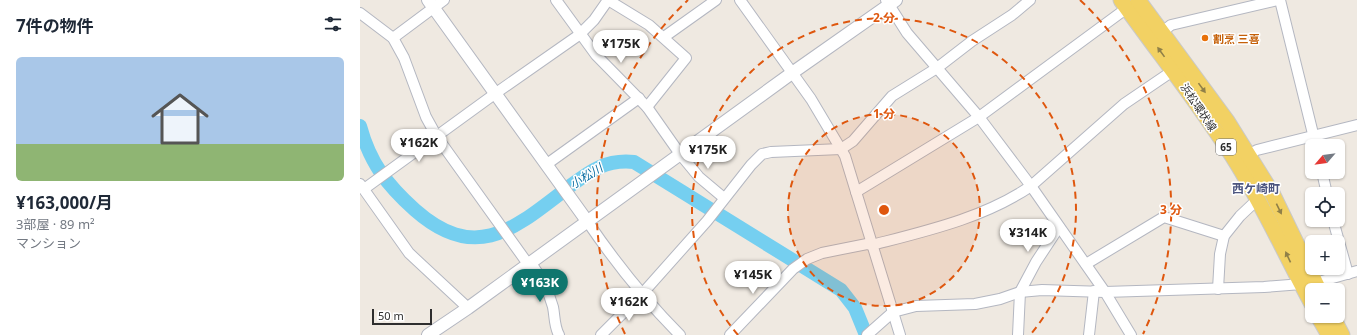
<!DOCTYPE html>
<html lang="ja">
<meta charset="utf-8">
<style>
body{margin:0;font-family:"Noto Sans","Noto Sans JP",sans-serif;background:#f2f2f3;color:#1f2937;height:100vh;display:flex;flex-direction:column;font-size:15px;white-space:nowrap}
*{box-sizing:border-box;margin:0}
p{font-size:13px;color:#747a83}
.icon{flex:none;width:22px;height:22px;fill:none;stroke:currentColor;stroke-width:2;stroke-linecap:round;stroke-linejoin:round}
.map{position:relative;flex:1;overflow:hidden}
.drawer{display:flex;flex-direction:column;background:#fff;width:360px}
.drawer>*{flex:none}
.needle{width:26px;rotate:242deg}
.fabs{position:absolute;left:945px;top:139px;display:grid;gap:8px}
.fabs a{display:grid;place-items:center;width:40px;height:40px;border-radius:6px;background:#fff;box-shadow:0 1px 3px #0004;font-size:20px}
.scale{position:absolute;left:12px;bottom:10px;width:60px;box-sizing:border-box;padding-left:4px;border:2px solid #2e2e2e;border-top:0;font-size:11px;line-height:14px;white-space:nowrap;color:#2e2e2e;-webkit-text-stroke:3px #fff;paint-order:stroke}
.price{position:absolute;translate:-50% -34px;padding:0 9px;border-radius:14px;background:#fff;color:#222;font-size:13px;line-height:26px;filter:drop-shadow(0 1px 2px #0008)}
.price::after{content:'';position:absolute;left:50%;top:24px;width:12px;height:9px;margin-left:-6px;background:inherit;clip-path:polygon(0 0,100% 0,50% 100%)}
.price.current{background:#0f766e;color:#fff}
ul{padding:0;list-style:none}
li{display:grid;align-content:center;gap:8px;height:212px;padding:0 16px}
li+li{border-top:1px solid #e0e1e3}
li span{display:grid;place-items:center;height:124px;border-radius:6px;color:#555}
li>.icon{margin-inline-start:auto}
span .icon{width:72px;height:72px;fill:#fffc;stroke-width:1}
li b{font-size:17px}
h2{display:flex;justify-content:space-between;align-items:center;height:48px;padding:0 16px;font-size:17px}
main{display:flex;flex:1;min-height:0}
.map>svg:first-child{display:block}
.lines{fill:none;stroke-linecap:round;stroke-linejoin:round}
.river{stroke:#75cff0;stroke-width:14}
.minor-casing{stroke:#b4b7c1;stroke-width:12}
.tertiary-casing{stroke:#b4b7c1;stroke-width:14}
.primary-casing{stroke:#c9c9c9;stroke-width:17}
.minor{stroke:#fff;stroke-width:10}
.tertiary{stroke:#fff;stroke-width:12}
.primary{stroke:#f2d163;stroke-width:15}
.oneway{fill:#908048}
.ring{fill:none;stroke:#df570e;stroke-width:2;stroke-dasharray:7 5}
.food-dot{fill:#e8710a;stroke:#fff;stroke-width:1.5}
.labels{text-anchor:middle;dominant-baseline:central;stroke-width:3;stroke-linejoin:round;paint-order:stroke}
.shield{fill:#fff;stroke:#6d6d6d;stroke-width:1}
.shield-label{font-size:10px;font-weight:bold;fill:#2e2e2e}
.food-label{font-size:11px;font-weight:bold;fill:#c56008;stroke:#fff;text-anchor:start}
.street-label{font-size:11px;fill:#2e2e2e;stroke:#fff}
.water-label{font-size:12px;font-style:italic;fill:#0d6fa3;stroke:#fff}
.neighbourhood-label{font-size:12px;font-weight:bold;fill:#4d5680;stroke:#fff}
.centre{fill:#df570e;stroke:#fff;stroke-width:2}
.ring-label{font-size:12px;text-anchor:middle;font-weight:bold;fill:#df570e;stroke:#fff;stroke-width:3;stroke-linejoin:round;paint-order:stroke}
</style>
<main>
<section class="drawer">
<h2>7件の物件<svg class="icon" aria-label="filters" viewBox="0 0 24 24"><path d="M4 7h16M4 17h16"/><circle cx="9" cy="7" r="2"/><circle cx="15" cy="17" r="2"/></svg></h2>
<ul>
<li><span style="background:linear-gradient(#a9c7e8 70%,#8fb573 0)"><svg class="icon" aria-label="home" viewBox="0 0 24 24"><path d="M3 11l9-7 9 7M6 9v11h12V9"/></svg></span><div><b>¥163,000/月</b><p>3部屋 · 89 m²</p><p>マンション</p></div></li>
</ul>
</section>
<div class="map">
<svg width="997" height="335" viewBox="0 0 997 335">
<rect width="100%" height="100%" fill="#efe9e1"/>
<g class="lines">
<path class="river" d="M0 126C10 163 27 185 55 210 115 263 153 230 206 189 229 172 244 159 274 162L481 290 495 308 506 335"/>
<defs>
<g id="minor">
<path d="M196 0 236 55 287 107 320 154 339 177 364 198"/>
<path d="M248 0 289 25 326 58 287 107"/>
<path d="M380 0 451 99 485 156 540 335"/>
<path d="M526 0 547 33 619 117 671 186 745 292 771 335"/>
<path d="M920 0 956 146"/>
<path d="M0 13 33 38 44 58 66 117 77 137 168 264"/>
<path d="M802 32 811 25 918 0"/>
<path d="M304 37 356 0"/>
<path d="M33 38 84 0"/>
<path d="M888 155 897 150 997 125"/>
<path d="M187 164 279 98"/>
<path d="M962 172 967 194"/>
<path d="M0 184 49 253 108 308"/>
<path d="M4 189 136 93 219 35 234 20 248 0"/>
<path d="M496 192 619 117 767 8"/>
<path d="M973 220 988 274"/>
<path d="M227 221C255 262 285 300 320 335"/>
<path d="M170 262C181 277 188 289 193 307 195 317 194 326 199 335"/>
<path d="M726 264 804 217 864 236"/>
<path d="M858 289 860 254 864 236 880 216 898 199"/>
<path d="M241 335 282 294 347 221 391 165 402 154 411 152 481 149 493 141 532 96 577 68 612 41 652 15 670 0"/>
<path d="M370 335 433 269 447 259 462 253 507 244 512 245C566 231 624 218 671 186L764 104 814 70"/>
<path d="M507 335 533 312 556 306 615 304 640 299 660 292 682 290 745 292 904 287 955 283 997 271"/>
<path d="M658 335 660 292 676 262 699 227"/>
<path d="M729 335 734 291"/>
</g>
<g id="tertiary">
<path d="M68 0 227 221"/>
<path d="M68 335 108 308 432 73 536 0"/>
</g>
<g id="primary">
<path d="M761 0C800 55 843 108 878 165 906 211 927 258 952 304"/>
<path d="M778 0 867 121 912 193 959 290"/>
<path d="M958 316 969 335"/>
<path d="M972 316 982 335"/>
</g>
</defs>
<use href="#minor" class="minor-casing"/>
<use href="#tertiary" class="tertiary-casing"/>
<use href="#primary" class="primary-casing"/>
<use href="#minor" class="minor"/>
<use href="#tertiary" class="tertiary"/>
<use href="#primary" class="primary"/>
</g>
<defs><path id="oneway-solid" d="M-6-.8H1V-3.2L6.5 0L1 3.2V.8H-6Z"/></defs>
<g class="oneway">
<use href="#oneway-solid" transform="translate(801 52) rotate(-126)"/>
<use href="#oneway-solid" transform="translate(842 88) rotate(54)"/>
<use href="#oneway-solid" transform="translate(919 209) rotate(64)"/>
<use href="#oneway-solid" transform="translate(928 257) rotate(-115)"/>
</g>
<circle cx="524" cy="210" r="96" fill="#df570e" fill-opacity=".12"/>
<g class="ring">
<circle cx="524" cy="210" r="96"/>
<path d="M378 335A192 192 0 1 1 670 335"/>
<path d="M265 334A287 287 0 0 1 328 0M720 0A287 287 0 0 1 783 334"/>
</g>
<circle class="food-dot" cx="845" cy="38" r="4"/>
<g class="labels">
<rect class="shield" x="856" y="139" width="20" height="16" rx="3"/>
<g class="shield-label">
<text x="866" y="147">65</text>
</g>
<g class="food-label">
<text x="853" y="38">割烹 三喜</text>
</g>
<g class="street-label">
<text transform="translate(839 107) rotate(56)">浜松環状線</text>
</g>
<g class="water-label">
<text transform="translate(226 176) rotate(-32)">小松川</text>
</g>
<g class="neighbourhood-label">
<text x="896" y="188">西ケ崎町</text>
</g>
</g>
<circle cx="524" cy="210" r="6" class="centre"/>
<g class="ring-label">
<text x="524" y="22">2 分</text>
<text x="524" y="118">1 分</text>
<text x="811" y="214">3 分</text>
</g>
</svg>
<div class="fabs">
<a><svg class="needle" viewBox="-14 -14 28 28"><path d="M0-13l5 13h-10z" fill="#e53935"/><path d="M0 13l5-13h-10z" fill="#747a83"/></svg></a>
<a><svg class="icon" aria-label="locate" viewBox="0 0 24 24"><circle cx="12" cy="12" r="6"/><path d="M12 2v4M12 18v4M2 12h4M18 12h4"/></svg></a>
<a>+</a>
<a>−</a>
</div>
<div class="scale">50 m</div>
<b class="price" style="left:261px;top:64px">¥175K</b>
<b class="price" style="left:59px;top:163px">¥162K</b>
<b class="price" style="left:348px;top:170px">¥175K</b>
<b class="price" style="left:668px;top:253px">¥314K</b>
<b class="price" style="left:393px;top:295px">¥145K</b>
<b class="price current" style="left:180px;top:303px">¥163K</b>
<b class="price" style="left:269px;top:322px">¥162K</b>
</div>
</main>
